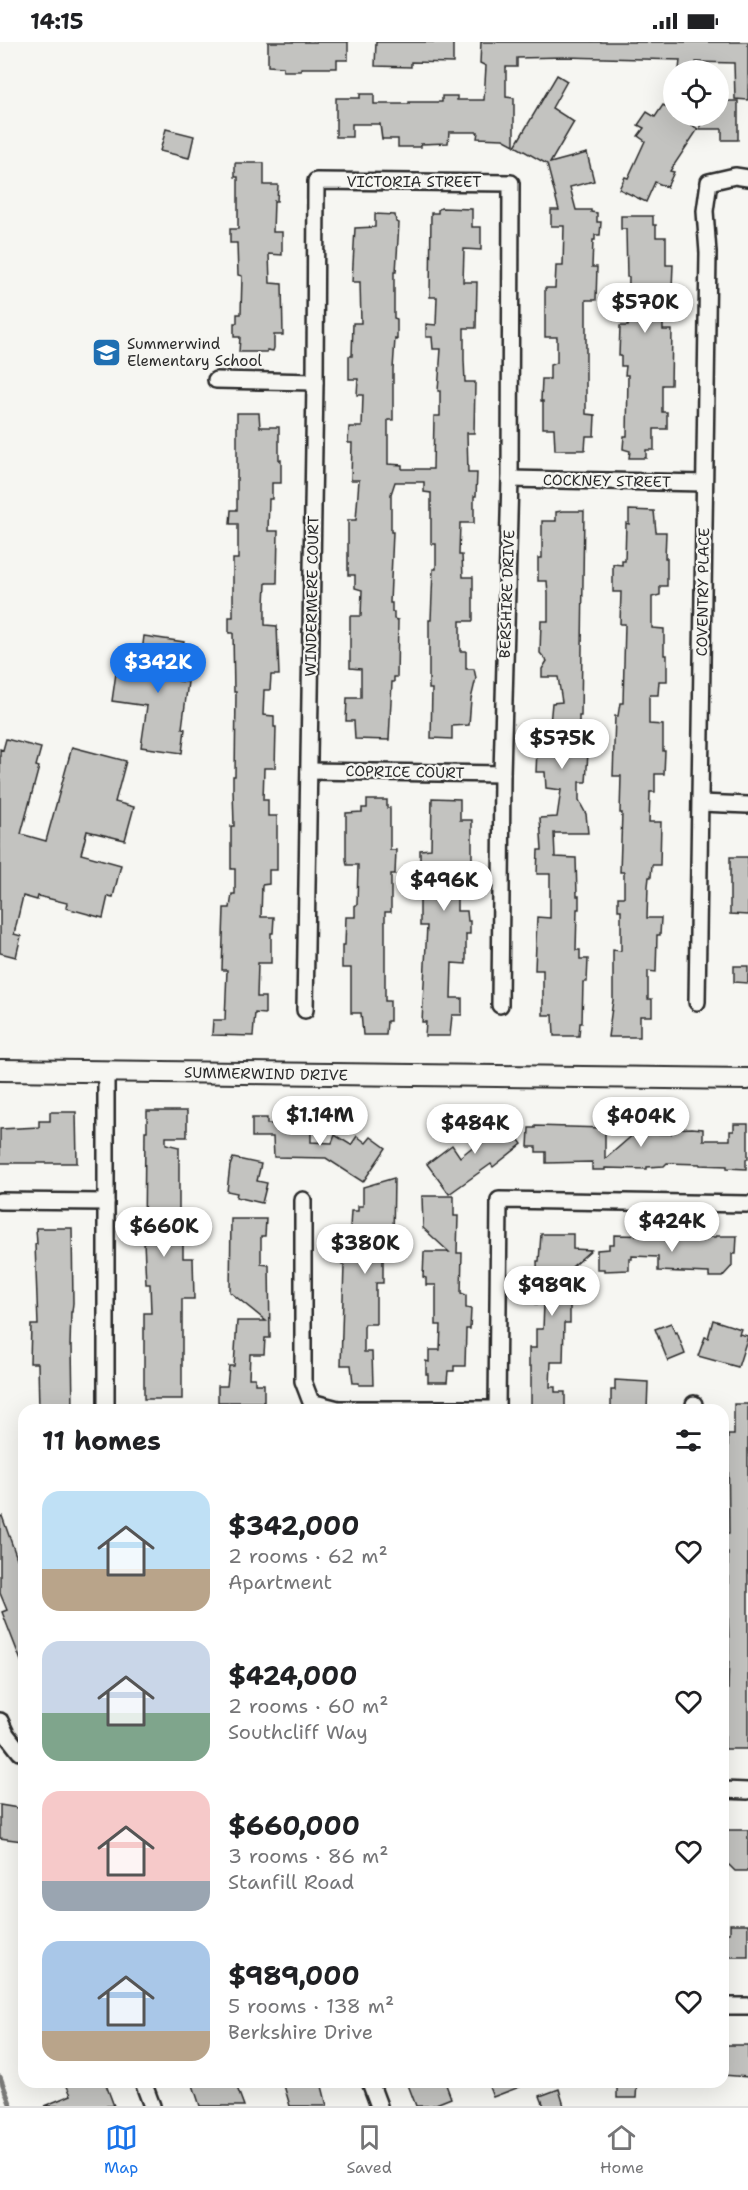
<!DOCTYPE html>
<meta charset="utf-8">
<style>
body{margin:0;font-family:"Shantell Sans",sans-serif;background:#f2f2f2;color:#202124;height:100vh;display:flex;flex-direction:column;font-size:22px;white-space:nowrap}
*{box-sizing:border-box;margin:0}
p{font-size:20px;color:#757577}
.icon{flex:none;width:33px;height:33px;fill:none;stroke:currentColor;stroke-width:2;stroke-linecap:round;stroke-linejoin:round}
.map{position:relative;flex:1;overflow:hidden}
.sheet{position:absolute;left:18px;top:1362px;width:711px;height:684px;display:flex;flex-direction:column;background:#fff;border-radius:18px;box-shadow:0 6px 24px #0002}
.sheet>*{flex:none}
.controls{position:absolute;left:663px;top:18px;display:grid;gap:12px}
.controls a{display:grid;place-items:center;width:66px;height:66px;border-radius:50%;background:#fff;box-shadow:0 6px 24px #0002;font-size:30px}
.price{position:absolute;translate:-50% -51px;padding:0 14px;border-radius:21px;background:#fff;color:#222;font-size:20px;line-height:39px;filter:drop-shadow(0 2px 3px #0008)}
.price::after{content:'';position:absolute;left:50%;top:36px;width:18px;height:14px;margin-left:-9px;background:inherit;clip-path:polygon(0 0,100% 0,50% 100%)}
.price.on{background:#1a73e8;color:#fff}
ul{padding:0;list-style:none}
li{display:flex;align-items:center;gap:18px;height:150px;padding:0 24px}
li span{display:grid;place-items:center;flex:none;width:168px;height:120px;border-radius:18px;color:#555}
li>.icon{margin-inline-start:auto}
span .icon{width:72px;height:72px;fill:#fffc;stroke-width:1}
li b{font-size:26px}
h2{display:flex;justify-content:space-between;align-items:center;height:72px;padding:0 24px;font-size:26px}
.status{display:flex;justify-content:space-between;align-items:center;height:42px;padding:0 30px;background:#fff;direction:ltr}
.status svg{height:16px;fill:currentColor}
.menu{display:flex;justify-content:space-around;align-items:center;height:84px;border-top:2px solid #e0e0e0;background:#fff;font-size:16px;color:#757577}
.menu a{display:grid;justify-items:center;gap:3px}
.menu .on{color:#1a73e8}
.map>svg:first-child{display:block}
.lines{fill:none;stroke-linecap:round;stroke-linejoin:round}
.stream{stroke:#7a7a78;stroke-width:5}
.building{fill:#c3c3c0;stroke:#2b2b2b;stroke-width:1.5}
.minor-casing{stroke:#2b2b2b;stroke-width:20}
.tertiary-casing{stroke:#2b2b2b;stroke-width:24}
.minor{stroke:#f6f6f2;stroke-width:15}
.tertiary{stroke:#f6f6f2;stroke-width:20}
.labels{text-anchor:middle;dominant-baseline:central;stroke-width:4.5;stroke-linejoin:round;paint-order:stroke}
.street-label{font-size:15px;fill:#2b2b2b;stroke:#f6f6f2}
.poi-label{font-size:15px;fill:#2b2b2b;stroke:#f6f6f2;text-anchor:start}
</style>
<div class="status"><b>14:15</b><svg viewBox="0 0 49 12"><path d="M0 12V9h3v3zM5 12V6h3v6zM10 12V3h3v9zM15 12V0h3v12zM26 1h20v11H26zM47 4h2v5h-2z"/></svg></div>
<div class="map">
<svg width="748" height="2064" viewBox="0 0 748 2064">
<rect width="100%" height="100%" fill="#f6f6f2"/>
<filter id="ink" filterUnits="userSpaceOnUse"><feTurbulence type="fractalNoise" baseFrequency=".0167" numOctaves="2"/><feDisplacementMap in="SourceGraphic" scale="12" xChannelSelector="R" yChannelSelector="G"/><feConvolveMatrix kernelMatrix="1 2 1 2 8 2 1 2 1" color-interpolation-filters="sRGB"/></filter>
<g filter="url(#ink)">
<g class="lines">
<path class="stream" d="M0 2035 11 2064"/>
</g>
<g class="building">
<path d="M268 0H348V18H337V26H301V29H283V25L268 24Z"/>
<path d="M376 0H453V21L411 20V25L375 24Z"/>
<path d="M481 0H748V58L735 57 734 21 696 20 695 28H679L680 18 565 15 517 16V25H506V55L514 56V103L503 97 477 96 478 90H449L448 101 421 102V105H398V97H382L380 82H352V95H336V56H360V52H374V62H409V60H442V54H457V58H484L486 24 480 21Z"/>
<path d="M557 33 567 39 552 66 574 80 550 121 587 111 594 139 570 145 576 168H591V170L597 171V180H601L600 193H595V198H593L592 225H597L596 258H586V372L595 373 594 394H586L585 408H555L554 386H543V359H541L542 337H550V323L557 321V295H545V246H555L556 224H563L564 184H551V168H559L547 122 515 104Z"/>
<path d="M718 59H738V98H722V87H700V74H718Z"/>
<path d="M663 63 674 70V74H678L698 87 670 129 674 130 667 145 655 140 646 160 619 147 625 135 628 136 645 99 638 94 644 86 638 83 647 70 655 75Z"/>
<path d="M166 87 194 94 189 116 160 109Z"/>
<path d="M235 121H264V143H278L277 159H274L273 190H282V213L269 212 270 241 282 242 283 293H274V306L273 309 267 308V310H239L240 295H234V281H237V272H241L242 234 238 233 237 201H230V187H238V135H235Z"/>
<path d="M441 166 472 167V185H481V208L464 207 463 240H477L476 286H464V318L465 340H475L474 391H467L468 431H477L476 454H474V481H460L459 513H462L463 535H473V579H460V609H466V627H474L476 636 471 657 469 683 452 684V697L431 696 432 647H429V578H431L433 527H436V502H431V451L424 450V440H395L391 452V490H393L390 561H392V570H394V577L398 578 397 635H394V640H392L389 698 355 697 354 679H346L347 656H361V627L350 626V574H361L362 548 355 546V533H348V478H356L359 438H351L352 401H348L349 385H362L363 353H357L358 337H349V314H352L353 281H361L360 240H352L355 186 375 185V172L395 173 396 180 399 181 396 230H394V276L397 277V298L395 297 393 327V378H388V422L402 423V427H433L434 375V374H440V349H438L441 307H433L432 295H426V282L436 283 437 255H430L431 171H438V168Z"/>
<path d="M621 174H653V183H656V195H666V223H673L672 246H663V288H672L671 343H662V370H667V387H654V408H646V416H629L630 409 623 407 624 394H627L628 333H625L626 324H621V314H619L620 284H628L629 235H627L626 187H621Z"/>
<path d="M237 371H259L260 385H279V418H281V441H272V457H269L268 489H278L277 541H266L265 562V583L277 584 279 633H271L270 648H264L263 673 274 674V685H276L275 726H264L263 758H268V774H277V828H269V842L262 843 261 875H274L273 891H271V921H258L257 955H265V972L255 971 253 994 212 993 213 978H225L227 928H222L224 866H230L232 852H235V827H231V784H234L233 747V734H235L236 650H234L233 591H229V575H233V517H238V482H230L231 468H237Z"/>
<path d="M629 468 654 469 656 490H666L665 516H667V544H660V553L652 555V586L664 587V613H667V639H659L658 653H650L649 655V682L663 683V709H665L664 732H655V750H650L649 780H661L660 823H652L651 835H649L648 844 647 876H661L660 893H657L656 930 648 929V957H652V974H640V995H608L613 958V908L621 909V868H618V855H624V830H620L622 771H620L621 734H613L615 674H618L620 661H623L625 582H620L621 550H613V522L622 523V519H625L626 481 629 482Z"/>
<path d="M562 469H584L581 674H579V711H588L586 740H579V759L586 772 588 791H554L555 815 576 816 577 854H579V867H577L576 908H580V917H588L587 940H583L582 981H580L579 994H554L553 973H543V928H535L537 875 550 876V832H537L538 808H542L540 776 557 775 561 748 546 746 545 730H536L538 686 540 687V681L550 682 552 661 562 660 558 635H542V627L547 619 540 611 541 579H548V552L547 539H538V516H542V479H556V470Z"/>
<path d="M144 594 184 600 179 639 188 640 182 686 185 687 182 711 141 705 147 664 112 659 116 631 139 634Z"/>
<path d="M6 697 41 706 36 724 39 725 21 792 46 799 72 705 126 719 115 760 134 765 125 798 87 789 81 812 121 823 113 855 108 854 103 876 66 866 67 861 38 854 37 858 23 854 14 892 21 894 16 915 0 911V707L3 708Z"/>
<path d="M432 756 460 757V778H472V828H465V841L463 843H457V869H467L468 879H470V892H466V922L452 921 451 956H462V973H452L450 994H425L426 980H422L427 884H420V808L431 807Z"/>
<path d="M367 758H387V766H390V808H396L395 832H391V870H385V959H390V979H387L386 993H363L361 971H351V926H342V903H345L346 875H355V863H357L358 823H347L346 817V771L362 770V766H367Z"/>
<path d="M730 815H748V873L730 872Z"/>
<path d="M734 924H748V941L734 940Z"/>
<path d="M147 1069H187V1095H166V1102L179 1105V1170H183V1216H193L194 1257H182V1357H144V1271H151L150 1242H146L144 1200 145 1089H147Z"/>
<path d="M50 1070H76L77 1121H0V1087L39 1085V1079H50Z"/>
<path d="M252 1076H267V1082H305L311 1086V1100L332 1101 335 1093 351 1103 357 1094 366 1101 371 1095 386 1106 363 1140 326 1116 274 1115 273 1095H252Z"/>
<path d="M503 1076 522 1102 493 1125 491 1122 449 1152 427 1122 452 1103 460 1115 480 1099 476 1095 481 1091 477 1085 488 1077 493 1083Z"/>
<path d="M734 1082H748V1117H746V1127L727 1126V1124L700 1123V1122L667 1121 664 1124 647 1125V1127L605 1126V1128H592V1120L546 1121V1110H536V1105H528L529 1086H535V1084L605 1086V1117L635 1091 671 1092V1087L692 1086 703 1087V1098H730V1089H734Z"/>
<path d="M233 1116 261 1122 257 1139 267 1141 262 1161 236 1155 237 1151 227 1149 230 1124Z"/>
<path d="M394 1136 393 1197H383V1241H376V1282H365L364 1285V1310H372L373 1343H359V1341H353L351 1323H341L344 1223H342V1202H349L351 1169H358V1164H363V1145Z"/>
<path d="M422 1154H454V1174H458L457 1211H462L461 1251 466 1253V1266L471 1267 470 1287H466L465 1324H454V1329H448L447 1340H428V1332H426V1319L429 1320V1308H440L441 1283H436V1243H426V1236L423 1235 424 1210H449L423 1186Z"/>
<path d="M231 1177H266L265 1194H261V1222L269 1223 270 1296H265L264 1312H250L249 1336H255V1342H264V1360H218V1344H227L229 1324H234L237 1279H266L230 1250Z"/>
<path d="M36 1186H72L73 1261 72 1270H71L70 1304H72L73 1368H39L38 1321H30L31 1283H38L35 1202H37Z"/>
<path d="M541 1192H573V1207L591 1208 546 1248 570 1249V1281H564L563 1320H551L550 1345H555V1350H565V1368H540V1364H531V1324H529V1306H536V1287H543L544 1262H535V1248H538L537 1219H539Z"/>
<path d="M614 1193 716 1195V1194H737L736 1212H732V1224L722 1235H709V1231L658 1229V1215L632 1214V1217H629V1228L604 1229V1227H597V1208L609 1207V1202H614Z"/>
<path d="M713 1278 741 1287 739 1292 748 1294 738 1325 698 1314 705 1295 708 1296Z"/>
<path d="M671 1281 675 1291 677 1290 685 1312 668 1319 655 1287Z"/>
<path d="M615 1338 648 1340 647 1368H611V1348H615Z"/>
<path d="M734 1362H748V1707H725V1667H723L724 1646 728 1647 729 1609 728 1571H723V1550H728V1511H725V1492H729L728 1393H734Z"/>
<path d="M2 1474 24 1536 23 1624 2 1570 7 1568 0 1551V1475Z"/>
<path d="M0 1763 24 1767 22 1799 0 1796Z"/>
<path d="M723 1788H748V1829H735L729 1823H723Z"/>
<path d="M730 1882H748V1915H723V1891H730Z"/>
<path d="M723 2003H748V2035L723 2033Z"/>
<path d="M65 2040H105L114 2064H44L71 2053Z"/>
<path d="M192 2040H235L244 2064H200Z"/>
<path d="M283 2040H321L327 2064H290Z"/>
<path d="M407 2040H445L451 2056 431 2064H416Z"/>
<path d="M487 2040H530V2041L493 2055Z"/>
<path d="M617 2040H637L636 2056H617Z"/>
<path d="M559 2047 564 2064H544L540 2054Z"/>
</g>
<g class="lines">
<defs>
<g id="minor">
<path d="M216 338 315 340"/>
<path d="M510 437 704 441"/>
<path d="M309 729 502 732"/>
<path d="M701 761 748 763"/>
<path d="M697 960 708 211 705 169 709 140 735 134 748 136"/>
<path d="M305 968 315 340 316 139 511 141 510 437 502 732 500 963"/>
<path d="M106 1030V1368"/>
<path d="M303 1158V1339L311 1360 338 1367H497"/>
<path d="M0 1159 106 1160"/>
<path d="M497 1368 499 1158 748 1162"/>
<path d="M694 1368V1362"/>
<path d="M0 1679 6 1692 20 1710H24"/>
<path d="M723 1748 748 1749"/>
<path d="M723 1964H748"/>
<path d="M143 2040 152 2064"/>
<path d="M370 2040 379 2064"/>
</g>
<path id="tertiary" d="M0 1028 748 1037"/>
</defs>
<use href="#minor" class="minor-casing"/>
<use href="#tertiary" class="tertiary-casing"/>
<use href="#minor" class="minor"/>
<use href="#tertiary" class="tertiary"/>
</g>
</g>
<defs>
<symbol id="school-square" viewBox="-11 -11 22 22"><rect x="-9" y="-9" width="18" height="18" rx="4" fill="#1f6fb2" stroke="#f6f6f2"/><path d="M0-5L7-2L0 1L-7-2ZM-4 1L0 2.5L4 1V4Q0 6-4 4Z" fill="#fff"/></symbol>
</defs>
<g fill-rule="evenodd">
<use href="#school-square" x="90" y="294" width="33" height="33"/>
</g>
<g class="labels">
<g class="street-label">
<text x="414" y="140">VICTORIA STREET</text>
<text transform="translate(607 439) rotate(1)">COCKNEY STREET</text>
<text transform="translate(703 550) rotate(-89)">COVENTRY PLACE</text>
<text transform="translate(507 552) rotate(-88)">BERSHIRE DRIVE</text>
<text transform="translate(312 554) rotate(-89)">WINDERMERE COURT</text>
<text transform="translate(405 730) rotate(1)">COPRICE COURT</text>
<text transform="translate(266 1032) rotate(1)">SUMMERWIND DRIVE</text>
</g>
<g class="poi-label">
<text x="127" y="302">Summerwind<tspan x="127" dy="17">Elementary School</tspan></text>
</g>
</g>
</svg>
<div class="controls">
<a><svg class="icon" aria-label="locate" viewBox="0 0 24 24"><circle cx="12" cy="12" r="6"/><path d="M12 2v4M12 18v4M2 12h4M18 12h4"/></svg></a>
</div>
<b class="price" style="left:645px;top:292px">$570K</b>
<b class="price on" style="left:158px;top:652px">$342K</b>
<b class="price" style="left:562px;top:728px">$575K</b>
<b class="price" style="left:444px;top:870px">$496K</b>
<b class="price" style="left:320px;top:1105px">$1.14M</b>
<b class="price" style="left:641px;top:1106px">$404K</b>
<b class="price" style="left:475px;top:1113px">$484K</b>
<b class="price" style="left:672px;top:1211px">$424K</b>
<b class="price" style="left:164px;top:1216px">$660K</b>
<b class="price" style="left:365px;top:1233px">$380K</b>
<b class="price" style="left:552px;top:1275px">$989K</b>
<section class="sheet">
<h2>11 homes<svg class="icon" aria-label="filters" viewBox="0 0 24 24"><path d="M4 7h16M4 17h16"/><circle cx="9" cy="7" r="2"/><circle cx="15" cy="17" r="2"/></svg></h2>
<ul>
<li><span style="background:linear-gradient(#bfe0f5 65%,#b9a48a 0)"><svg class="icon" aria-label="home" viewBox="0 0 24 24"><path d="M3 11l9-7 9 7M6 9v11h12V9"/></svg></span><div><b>$342,000</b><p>2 rooms · 62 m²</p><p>Apartment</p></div><svg class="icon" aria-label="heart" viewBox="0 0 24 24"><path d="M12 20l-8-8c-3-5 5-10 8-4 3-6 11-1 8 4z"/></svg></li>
<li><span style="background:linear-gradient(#c9d6e8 60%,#7fa58c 0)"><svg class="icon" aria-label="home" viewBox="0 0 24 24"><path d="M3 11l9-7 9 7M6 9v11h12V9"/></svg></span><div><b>$424,000</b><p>2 rooms · 60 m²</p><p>Southcliff Way</p></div><svg class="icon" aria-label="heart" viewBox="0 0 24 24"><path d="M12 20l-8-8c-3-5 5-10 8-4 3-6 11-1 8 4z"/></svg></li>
<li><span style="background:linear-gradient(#f6c9c9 75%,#9aa5b1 0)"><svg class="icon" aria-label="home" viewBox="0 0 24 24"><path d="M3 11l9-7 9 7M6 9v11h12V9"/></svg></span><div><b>$660,000</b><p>3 rooms · 86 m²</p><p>Stanfill Road</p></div><svg class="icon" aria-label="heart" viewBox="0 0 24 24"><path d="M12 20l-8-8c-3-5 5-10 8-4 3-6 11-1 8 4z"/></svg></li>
<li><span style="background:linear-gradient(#a9c7e8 75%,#b9a48a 0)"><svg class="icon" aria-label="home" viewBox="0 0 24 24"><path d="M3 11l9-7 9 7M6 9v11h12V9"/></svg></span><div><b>$989,000</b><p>5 rooms · 138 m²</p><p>Berkshire Drive</p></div><svg class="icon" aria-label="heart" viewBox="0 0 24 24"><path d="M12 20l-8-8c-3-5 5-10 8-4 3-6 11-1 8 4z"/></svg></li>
</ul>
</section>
</div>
<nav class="menu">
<a class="on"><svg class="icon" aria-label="map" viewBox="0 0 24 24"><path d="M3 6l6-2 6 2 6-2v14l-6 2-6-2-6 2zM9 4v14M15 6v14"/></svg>Map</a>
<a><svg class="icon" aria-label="saved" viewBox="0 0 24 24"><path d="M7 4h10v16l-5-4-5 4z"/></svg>Saved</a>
<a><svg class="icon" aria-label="home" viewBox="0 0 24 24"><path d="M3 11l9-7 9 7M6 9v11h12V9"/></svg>Home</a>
</nav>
